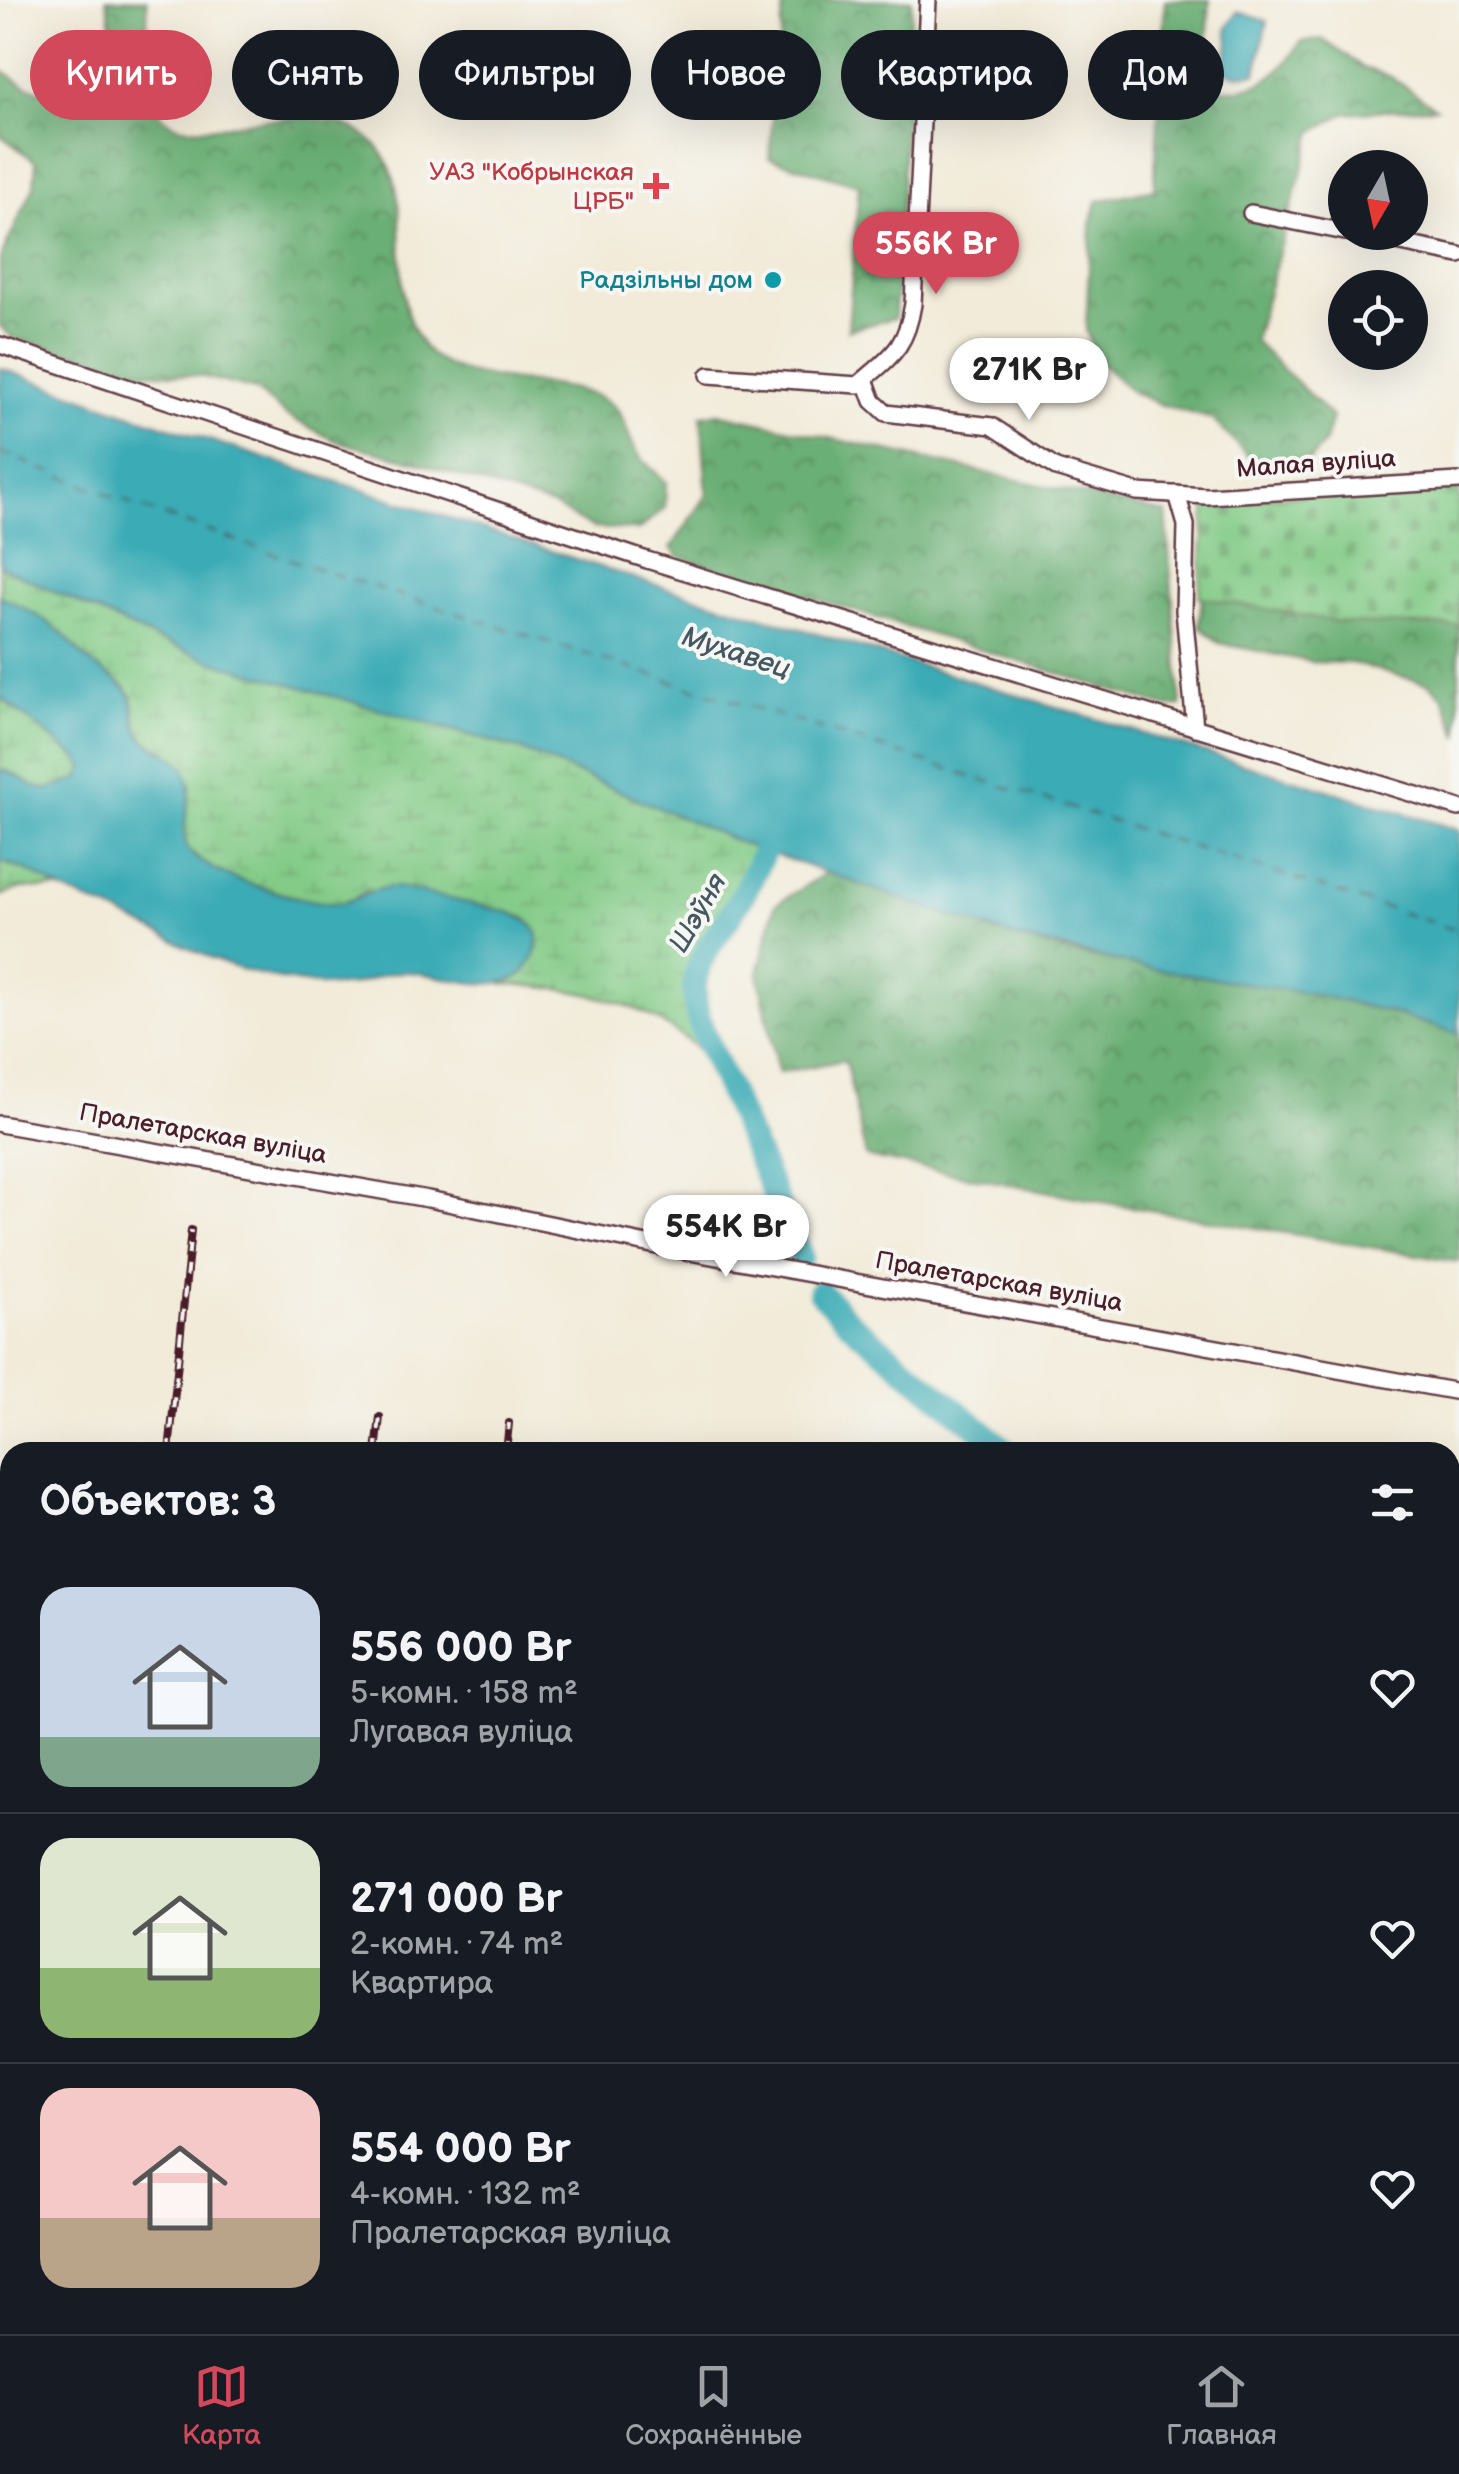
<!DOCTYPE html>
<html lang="ru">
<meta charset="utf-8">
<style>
body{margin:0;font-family:"Balsamiq Sans",sans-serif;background:#242831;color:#f1f3f6;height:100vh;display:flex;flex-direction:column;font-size:38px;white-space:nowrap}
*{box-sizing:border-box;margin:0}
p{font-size:32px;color:#9ea1a6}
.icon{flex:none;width:55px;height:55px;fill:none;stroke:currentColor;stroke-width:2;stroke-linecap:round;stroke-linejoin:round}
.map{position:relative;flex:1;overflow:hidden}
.side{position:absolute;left:0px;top:1442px;width:1460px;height:892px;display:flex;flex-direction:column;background:#171b24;border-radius:30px 30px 0 0;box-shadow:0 10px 40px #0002}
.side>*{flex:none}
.hud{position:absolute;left:30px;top:30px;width:1400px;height:90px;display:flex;gap:20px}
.needle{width:65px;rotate:189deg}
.fabs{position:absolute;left:1328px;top:150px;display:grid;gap:20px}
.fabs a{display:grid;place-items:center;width:100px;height:100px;border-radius:50%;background:#171b24;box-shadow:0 10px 40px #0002;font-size:50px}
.price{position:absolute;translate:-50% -85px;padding:0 22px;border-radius:35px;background:#fff;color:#222;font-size:32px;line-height:65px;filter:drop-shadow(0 2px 5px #0008)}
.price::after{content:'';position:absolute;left:50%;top:60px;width:30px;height:22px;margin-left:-15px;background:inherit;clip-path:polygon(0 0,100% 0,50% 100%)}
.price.on{background:#d1495b;color:#fff}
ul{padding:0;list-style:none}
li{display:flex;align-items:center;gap:30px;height:250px;padding:0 40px}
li+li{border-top:2px solid #363941}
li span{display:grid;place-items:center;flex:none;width:280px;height:200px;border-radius:30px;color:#555}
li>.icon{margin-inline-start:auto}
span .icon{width:120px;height:120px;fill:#fffc;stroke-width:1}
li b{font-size:42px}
h2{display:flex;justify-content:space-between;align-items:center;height:120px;padding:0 40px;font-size:42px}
.pill{padding:0 35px;border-radius:45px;background:#171b24;box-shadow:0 10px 40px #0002;font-size:35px;line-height:90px}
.pill.on{background:#d1495b;color:#fff}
.tabs{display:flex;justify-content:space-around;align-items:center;height:140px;border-top:2px solid #363941;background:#171b24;font-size:28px;color:#9ea1a6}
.tabs a{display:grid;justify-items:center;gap:5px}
.tabs .on{color:#d1495b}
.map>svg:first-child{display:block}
.forest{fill:url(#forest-crowns);stroke:#5a6750;stroke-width:2.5}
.wetland{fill:url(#wetland-marsh);stroke:#667559;stroke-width:2.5}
.cemetery{fill:url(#cemetery-stones);stroke:#667559;stroke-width:2.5}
.water{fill:#3aabb5;stroke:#426570;stroke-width:2.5}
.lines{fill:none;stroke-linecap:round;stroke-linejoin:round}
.river{stroke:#3aabb5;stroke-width:25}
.ferry{stroke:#445762;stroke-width:2.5;stroke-dasharray:12 10;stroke-linecap:butt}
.minor-casing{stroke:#633e45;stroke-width:20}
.minor{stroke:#fff;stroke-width:15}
.rail-casing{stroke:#4a1f2b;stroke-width:8}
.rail{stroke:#f6f6f2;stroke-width:4;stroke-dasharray:11;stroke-linecap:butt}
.health-dot{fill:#e0444e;stroke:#f6f6f2;stroke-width:4}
.culture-dot{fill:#0f9aa8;stroke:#f6f6f2;stroke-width:4}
.labels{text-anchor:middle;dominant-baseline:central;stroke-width:8;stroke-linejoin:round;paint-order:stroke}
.health-label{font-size:25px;fill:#be3a42;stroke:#f6f6f2;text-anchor:end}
.culture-label{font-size:25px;fill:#0d838f;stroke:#f6f6f2;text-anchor:end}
.street-label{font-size:25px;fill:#4a1f2b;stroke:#f6f6f2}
.water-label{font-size:28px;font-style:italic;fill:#445762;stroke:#f6f6f2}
</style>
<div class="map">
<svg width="1459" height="2334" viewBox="0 0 1459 2334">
<defs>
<pattern id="forest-crowns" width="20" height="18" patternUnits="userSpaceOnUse" patternTransform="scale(2.5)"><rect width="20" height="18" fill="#6aaf74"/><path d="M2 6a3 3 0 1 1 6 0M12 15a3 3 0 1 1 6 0" fill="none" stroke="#598e5f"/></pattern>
<pattern id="wetland-marsh" width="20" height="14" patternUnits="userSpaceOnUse" patternTransform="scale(2.5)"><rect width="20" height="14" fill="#83cb87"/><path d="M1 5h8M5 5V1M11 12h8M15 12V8" fill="none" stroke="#73ae75"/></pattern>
<pattern id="cemetery-stones" width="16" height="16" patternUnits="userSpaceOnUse" patternTransform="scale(2.5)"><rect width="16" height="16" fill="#83cb87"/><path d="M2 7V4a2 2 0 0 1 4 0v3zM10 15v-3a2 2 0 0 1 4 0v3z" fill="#73ae75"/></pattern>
</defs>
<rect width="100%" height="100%" fill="#f6f6f2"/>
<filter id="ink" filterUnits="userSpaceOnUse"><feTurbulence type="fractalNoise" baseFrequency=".01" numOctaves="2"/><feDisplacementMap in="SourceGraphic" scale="20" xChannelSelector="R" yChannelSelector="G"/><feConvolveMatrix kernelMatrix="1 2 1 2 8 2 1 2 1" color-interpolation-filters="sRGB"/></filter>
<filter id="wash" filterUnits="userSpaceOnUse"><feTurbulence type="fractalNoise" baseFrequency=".0048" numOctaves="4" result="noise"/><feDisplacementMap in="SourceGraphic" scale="40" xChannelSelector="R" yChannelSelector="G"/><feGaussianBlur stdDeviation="2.25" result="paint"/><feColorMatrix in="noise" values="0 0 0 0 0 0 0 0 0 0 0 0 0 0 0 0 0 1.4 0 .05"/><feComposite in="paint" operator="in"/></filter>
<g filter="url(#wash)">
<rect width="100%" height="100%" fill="#f2ebd9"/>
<g class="forest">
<path d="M106 0H147C148 27 143 83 155 106 175 143 223 124 253 121 288 117 334 114 364 135 428 179 377 288 424 347 456 388 550 376 597 396 631 411 621 430 639 455 646 465 657 473 666 482L665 508 639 530 593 528 553 506 416 462 336 441 287 416 256 390 200 376 144 372 13 338 0 326V259L34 186 36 162 0 135V68C8 74 18 82 27 86 87 111 124 54 106 0Z"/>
<path d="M784 0H912L895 318 848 330 859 185 769 158Z"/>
<path d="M1165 0H1210L1206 59 1201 85C1248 97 1275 83 1301 42L1322 39 1364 68 1391 77 1435 107 1345 113 1313 132 1254 341 1332 417 1325 442 1310 460 1250 458 1212 419 1159 404 1132 392 1096 359 1086 330 1091 225 1097 201 1154 189Z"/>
<path d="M718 413 1166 513 1181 706 1167 707 679 557 671 548 707 495 701 415Z"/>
<path d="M1459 491V737L1444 698 1429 684 1352 663 1312 662 1219 643 1199 626 1211 508Z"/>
<path d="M829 871 1010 936 1081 955 1313 994 1385 1011 1459 1034V1262L1108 1203 866 1157 845 1060 778 1073 758 973 775 905Z"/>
<path d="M599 2325H1015L1014 2334H694Z"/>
<path d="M1209 2325 1356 2334H1149Z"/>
</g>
<g class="wetland">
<path d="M0 566 152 637 214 662 522 750 764 852 751 881 699 963 693 986 695 1011 719 1069C649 998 591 990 495 983L513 979 523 973 535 928 525 918 508 912 366 891C357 897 349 902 338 903 309 905 198 874 187 846 180 828 188 803 191 784L168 753 145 740 137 728 132 697 124 686 92 664 59 631 0 596Z"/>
<path d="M0 697 77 758 84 766 79 779C67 783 49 792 37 788 23 784 22 773 0 770Z"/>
<path d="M0 862 36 874 60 889 22 888 0 896Z"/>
</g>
<path class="cemetery" d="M1459 483V626L1344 623 1199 597 1206 502Z"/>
<g class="water">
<path d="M1238 12 1267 21 1256 73 1238 75 1223 71 1229 42 1227 28Z"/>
<path d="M0 368 123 412 637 579 1459 830V1034L1385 1011 1313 994 1148 968 1010 936 744 844 522 750 214 662 152 637 0 566Z"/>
<path d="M0 596C20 606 42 616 59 631 71 640 79 654 91 663 103 673 117 678 127 691 138 705 130 726 145 740 158 752 178 754 186 772 197 796 178 822 187 847 198 874 311 906 340 903 362 900 370 887 397 887L508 912C522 917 539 924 538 942 537 956 527 973 514 979 483 992 440 974 408 972 382 970 365 986 342 986 318 987 289 981 266 976 212 964 168 936 119 914 100 905 80 899 62 890 41 879 25 866 0 862V770C21 773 31 790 46 789 57 788 68 782 79 779L84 767 77 758 0 697Z"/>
</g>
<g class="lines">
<g class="river">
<path d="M776 824C764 850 754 877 739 901 708 954 679 968 704 1034L801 1256"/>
<path d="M820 1292 849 1322 1007 1452"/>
<path d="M1032 2334 1033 2325"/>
</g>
<path class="ferry" d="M0 452 142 508 321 570 1459 931"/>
</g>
</g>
<g filter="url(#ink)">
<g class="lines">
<defs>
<g id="minor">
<path d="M1251 213 1345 232"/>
<path d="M1348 232 1459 255"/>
<path d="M0 345 647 560 1459 808"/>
<path d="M709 375 858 385C891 356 906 349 913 304L928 0"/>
<path d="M865 379 873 401 886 413 992 426 1056 468 1137 492 1207 496 1459 481"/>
<path d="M1177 494 1186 525 1184 611 1195 728"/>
<path d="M0 1124 428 1199 657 1246 1459 1392"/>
</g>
</defs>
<use href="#minor" class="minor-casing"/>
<use href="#minor" class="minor"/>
<defs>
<g id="rail">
<path d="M169 1452 191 1230"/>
<path d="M376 1452 380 1417"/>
<path d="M506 1452 509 1423"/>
<path d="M0 2145 10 2136"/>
<path d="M0 2277 10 2274"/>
<path d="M0 2300H10"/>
<path d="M0 2324 104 2334"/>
<path d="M309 2325H347"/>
</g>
</defs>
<use href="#rail" class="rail-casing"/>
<use href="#rail" class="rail"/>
</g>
</g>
<path class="health-dot" d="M651 171h10v10h10v10h-10v10h-10v-10h-10v-10h10z"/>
<circle class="culture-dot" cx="773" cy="280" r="10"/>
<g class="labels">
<g class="health-label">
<text x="634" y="172">УАЗ "Кобрынская<tspan x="634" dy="29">ЦРБ"</tspan></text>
</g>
<g class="culture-label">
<text x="753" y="280">Радзільны дом</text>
</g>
<g class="street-label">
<text transform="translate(1316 464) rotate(-4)">Малая вуліца</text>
<text transform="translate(203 1134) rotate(10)">Пралетарская вуліца</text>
<text transform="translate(999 1282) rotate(10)">Пралетарская вуліца</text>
</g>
<g class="water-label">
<text transform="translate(736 653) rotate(18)">Мухавец</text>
<text transform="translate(698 913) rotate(-60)">Шэўня</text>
</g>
</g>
</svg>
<div class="fabs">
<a><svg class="needle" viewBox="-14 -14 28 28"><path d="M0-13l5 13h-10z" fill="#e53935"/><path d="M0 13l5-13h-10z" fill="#9ea1a6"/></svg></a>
<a><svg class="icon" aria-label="locate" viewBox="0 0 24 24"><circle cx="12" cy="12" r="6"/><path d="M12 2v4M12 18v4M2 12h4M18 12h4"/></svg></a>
</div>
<b class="price on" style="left:936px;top:297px">556K Br</b>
<b class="price" style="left:1029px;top:423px">271K Br</b>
<b class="price" style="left:726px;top:1280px">554K Br</b>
<div class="hud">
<a class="pill on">Купить</a>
<a class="pill">Снять</a>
<a class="pill">Фильтры</a>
<a class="pill">Новое</a>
<a class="pill">Квартира</a>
<a class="pill">Дом</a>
</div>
<section class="side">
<h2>Объектов: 3<svg class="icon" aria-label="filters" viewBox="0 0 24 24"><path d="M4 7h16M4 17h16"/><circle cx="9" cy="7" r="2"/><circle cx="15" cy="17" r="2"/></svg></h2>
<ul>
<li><span style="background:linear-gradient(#c9d6e8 75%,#7fa58c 0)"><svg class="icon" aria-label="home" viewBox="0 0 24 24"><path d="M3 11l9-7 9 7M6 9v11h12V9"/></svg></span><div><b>556 000 Br</b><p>5-комн. · 158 m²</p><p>Лугавая вуліца</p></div><svg class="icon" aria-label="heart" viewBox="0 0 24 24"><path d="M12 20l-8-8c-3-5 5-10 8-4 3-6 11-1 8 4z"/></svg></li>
<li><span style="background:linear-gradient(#dfe7d0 65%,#8fb573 0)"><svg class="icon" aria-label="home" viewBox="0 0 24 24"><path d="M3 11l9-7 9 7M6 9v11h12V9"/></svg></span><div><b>271 000 Br</b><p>2-комн. · 74 m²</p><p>Квартира</p></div><svg class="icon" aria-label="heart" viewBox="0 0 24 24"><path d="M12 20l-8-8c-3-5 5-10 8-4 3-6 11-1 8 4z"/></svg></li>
<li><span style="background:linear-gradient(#f6c9c9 65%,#b9a48a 0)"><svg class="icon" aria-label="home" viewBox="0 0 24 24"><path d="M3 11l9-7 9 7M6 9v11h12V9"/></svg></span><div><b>554 000 Br</b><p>4-комн. · 132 m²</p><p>Пралетарская вуліца</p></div><svg class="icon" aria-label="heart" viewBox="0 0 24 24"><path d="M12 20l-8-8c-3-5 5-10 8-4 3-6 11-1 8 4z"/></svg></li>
</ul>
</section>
</div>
<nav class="tabs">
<a class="on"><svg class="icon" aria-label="map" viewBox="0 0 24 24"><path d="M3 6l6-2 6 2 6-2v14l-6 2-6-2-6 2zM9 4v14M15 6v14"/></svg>Карта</a>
<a><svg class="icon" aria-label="saved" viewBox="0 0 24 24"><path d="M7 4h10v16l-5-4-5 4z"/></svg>Сохранённые</a>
<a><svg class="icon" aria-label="home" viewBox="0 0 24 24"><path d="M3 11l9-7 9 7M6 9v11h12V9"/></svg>Главная</a>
</nav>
